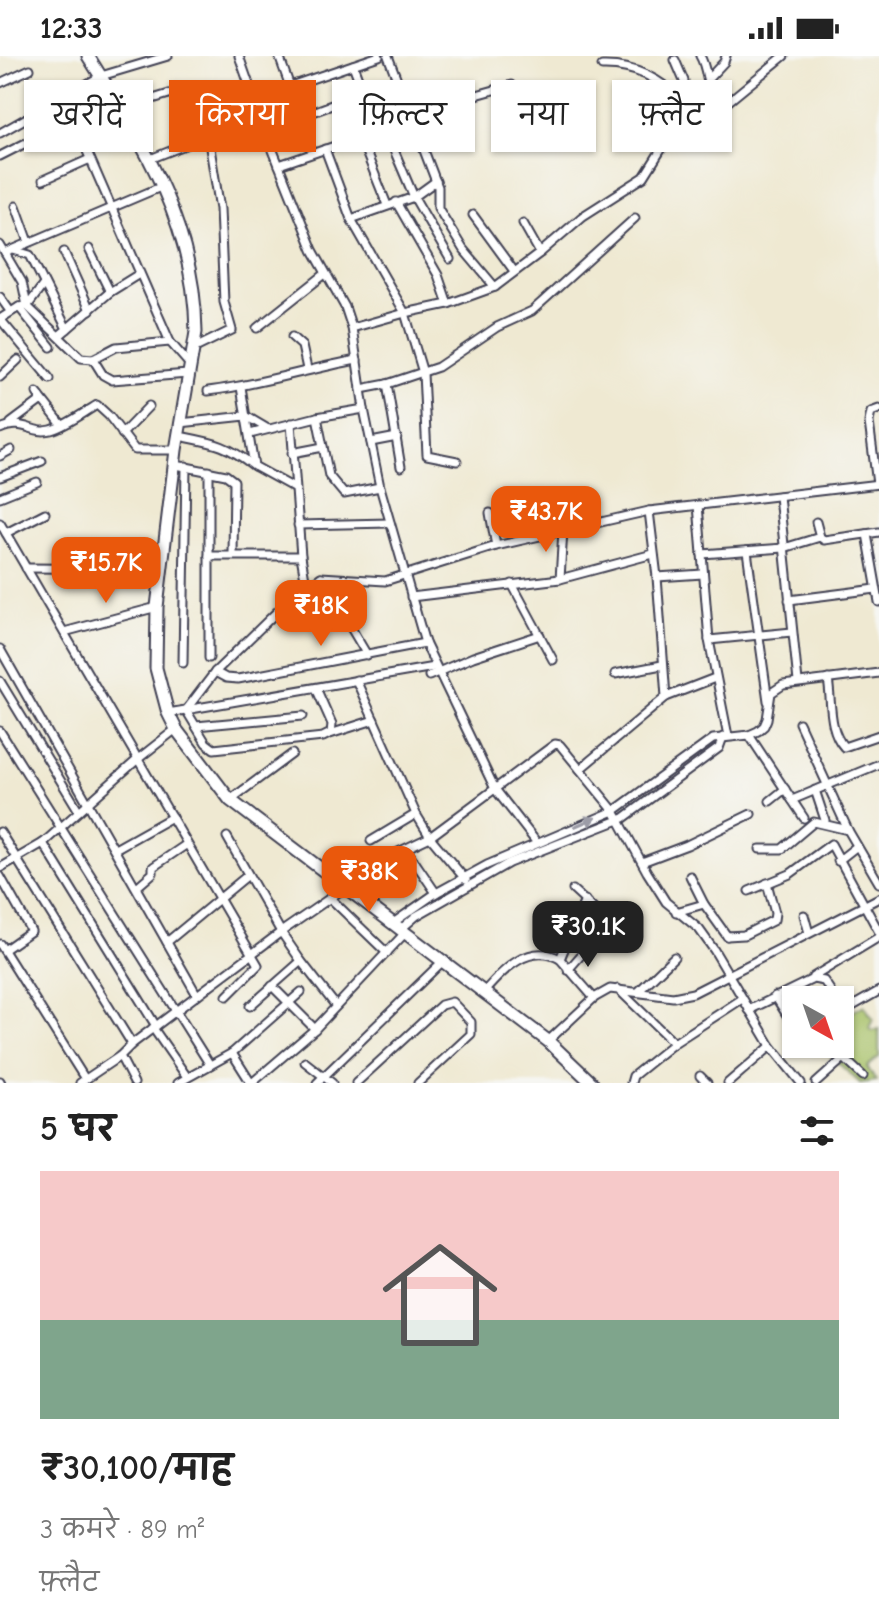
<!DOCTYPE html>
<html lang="hi">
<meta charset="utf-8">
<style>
body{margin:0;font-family:"Comic Neue","Playpen Sans Deva",sans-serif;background:#f2f2f2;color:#222;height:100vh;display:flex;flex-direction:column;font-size:30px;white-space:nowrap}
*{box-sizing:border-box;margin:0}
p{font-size:26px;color:#767676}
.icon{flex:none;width:44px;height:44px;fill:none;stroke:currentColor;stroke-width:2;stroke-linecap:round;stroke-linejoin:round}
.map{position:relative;height:1027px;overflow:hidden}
.drawer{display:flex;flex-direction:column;background:#fff;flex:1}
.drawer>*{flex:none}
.top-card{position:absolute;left:24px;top:24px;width:832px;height:72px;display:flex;gap:16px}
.needle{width:52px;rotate:140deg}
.buttons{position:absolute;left:782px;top:930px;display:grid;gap:16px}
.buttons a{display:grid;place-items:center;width:72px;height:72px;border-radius:0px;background:#fff;box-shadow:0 2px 6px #0004;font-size:40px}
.price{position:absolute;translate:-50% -68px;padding:0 18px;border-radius:16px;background:#ea580c;color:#fff;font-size:26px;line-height:52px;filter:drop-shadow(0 2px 4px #0008)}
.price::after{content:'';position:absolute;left:50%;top:48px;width:24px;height:18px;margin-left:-12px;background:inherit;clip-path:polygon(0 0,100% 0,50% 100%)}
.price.active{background:#222;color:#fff}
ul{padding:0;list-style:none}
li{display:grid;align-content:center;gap:16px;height:424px;padding:0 40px}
li span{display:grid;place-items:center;height:248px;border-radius:0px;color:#555}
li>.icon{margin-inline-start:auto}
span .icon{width:144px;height:144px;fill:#fffc;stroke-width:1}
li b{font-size:34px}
h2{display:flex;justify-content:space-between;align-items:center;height:96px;padding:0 40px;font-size:34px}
.tag{padding:0 28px;border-radius:0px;background:#fff;box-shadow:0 2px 6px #0004;font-size:28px;line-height:72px}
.tag.active{background:#ea580c;color:#fff}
.status{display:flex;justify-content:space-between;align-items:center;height:56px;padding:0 40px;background:#fff;direction:ltr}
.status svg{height:22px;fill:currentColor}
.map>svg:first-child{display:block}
.green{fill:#a7c167;stroke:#647251;stroke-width:2}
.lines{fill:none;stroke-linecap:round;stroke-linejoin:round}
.street-casing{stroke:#414052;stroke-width:11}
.secondary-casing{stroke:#414052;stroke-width:15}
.street{stroke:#fff;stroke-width:7}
.secondary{stroke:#fff;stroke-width:11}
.oneway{fill:#9c9ca7}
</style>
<div class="status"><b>12:33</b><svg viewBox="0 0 49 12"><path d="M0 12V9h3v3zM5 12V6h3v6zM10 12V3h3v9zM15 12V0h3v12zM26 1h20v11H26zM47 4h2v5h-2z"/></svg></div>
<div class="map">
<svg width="879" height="1027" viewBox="0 0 879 1027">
<rect width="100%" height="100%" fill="#f6f6f2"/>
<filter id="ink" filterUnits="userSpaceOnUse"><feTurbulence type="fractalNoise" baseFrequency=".0125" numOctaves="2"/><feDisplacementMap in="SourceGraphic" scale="16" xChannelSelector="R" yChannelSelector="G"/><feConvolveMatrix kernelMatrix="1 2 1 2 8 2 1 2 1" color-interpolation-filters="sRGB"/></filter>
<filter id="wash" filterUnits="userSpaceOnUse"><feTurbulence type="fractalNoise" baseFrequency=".006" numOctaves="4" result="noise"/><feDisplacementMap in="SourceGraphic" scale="32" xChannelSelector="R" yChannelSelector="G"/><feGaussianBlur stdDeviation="1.8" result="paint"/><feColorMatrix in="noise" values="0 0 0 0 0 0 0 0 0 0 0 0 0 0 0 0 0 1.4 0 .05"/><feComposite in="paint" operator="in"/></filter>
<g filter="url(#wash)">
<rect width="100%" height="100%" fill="#efe9d2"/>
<path class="green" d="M864 949 873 963 869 972 871 975 879 973V1001L867 1011 876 1025 860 1027 825 995 832 988H840V979L852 965 851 957Z"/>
</g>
<g filter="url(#ink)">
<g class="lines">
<defs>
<g id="street">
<path d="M239 0 266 77 313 194 345 251 352 272 364 353 380 431 425 587 495 733 537 787"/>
<path d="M279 0 301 61"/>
<path d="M388 0 438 131V152L463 193 495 231"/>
<path d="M700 0C710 15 705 48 724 49L784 0"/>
<path d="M353 9 378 75"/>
<path d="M602 10C635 9 661 23 683 46"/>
<path d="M709 22 724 6 726 0"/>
<path d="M0 27 30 13"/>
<path d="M255 42 379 0"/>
<path d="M120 53 192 31"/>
<path d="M409 58 512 29"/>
<path d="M73 63 170 286 190 309"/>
<path d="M286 66 364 37"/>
<path d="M385 73 414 141 450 203"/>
<path d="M0 77 101 20 168 0"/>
<path d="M360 81 387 149"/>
<path d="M325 93 351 163 405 257 352 272"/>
<path d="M0 100 73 63 112 39"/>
<path d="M150 103 208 80 266 77"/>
<path d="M279 109 411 64"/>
<path d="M43 124 90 103"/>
<path d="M396 146 438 219 448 248"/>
<path d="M16 150 29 186"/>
<path d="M473 159 514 215"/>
<path d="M351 163 414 141 436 125"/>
<path d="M523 167 540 197"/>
<path d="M0 189 22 226 27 250"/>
<path d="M89 193 110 236"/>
<path d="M13 194 30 199 67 273 60 279"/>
<path d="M64 196 90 254"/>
<path d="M5 197 163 130"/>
<path d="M0 241 10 255"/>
<path d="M29 248 44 228"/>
<path d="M19 251 51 291"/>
<path d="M0 263 19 251 27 250 81 302 93 303 116 291 170 286"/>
<path d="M0 263 50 323"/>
<path d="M257 272 325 218"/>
<path d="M67 273 110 236 139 218"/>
<path d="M292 281 302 290 307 313"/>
<path d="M193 293 232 274 224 246 220 153 208 80"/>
<path d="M93 303 103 319 112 324 188 318"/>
<path d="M0 321 18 304"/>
<path d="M387 328 401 411"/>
<path d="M241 331 254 410 294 432"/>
<path d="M361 333 387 328 438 311 497 271 532 255 635 162"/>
<path d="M208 335C259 329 307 313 357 304"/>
<path d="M37 337 62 369"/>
<path d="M317 361 329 420 344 438 380 431"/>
<path d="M11 367 39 346 40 341"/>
<path d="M180 367 246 360 268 373"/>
<path d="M291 367 301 500 306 529"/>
<path d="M0 373C25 362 31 379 51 374 66 370 83 357 97 349L109 360 135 394H176"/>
<path d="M122 378 149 350"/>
<path d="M250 378 317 361 364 353"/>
<path d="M179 380C214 387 226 388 254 410"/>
<path d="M371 386 397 381"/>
<path d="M292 397 323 391"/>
<path d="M0 400 11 394"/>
<path d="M457 405 427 399 423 317 405 257 448 248 495 231 540 197 583 160 644 121 676 70 682 56 684 25 675 4"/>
<path d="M181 410 226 419 234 425 233 499"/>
<path d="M209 415V602"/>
<path d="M0 421 42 405"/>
<path d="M877 428 869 366 871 356 879 353"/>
<path d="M779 440 798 626"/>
<path d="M0 441 37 426"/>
<path d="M698 449 709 584 728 680"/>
<path d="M649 455 657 521 666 641"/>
<path d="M490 457 496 490"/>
<path d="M816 466 820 481 824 484 879 476"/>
<path d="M0 467 258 909 227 940"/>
<path d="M298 469 390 467"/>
<path d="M6 477 45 457"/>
<path d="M867 478 879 546"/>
<path d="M747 495 768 645"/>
<path d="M702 498 784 492 820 481"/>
<path d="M209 500H301"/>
<path d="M26 512 163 513"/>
<path d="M321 521 367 599"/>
<path d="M657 521 703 518"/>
<path d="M560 523 563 474"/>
<path d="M512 528 553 604"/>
<path d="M411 541 560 523 653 498"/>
<path d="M789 544 876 533"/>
<path d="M64 576 157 551"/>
<path d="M709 584 792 576"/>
<path d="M0 593 197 939"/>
<path d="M183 607 186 410"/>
<path d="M215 616 226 622 238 623 425 587"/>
<path d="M615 618 662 609"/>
<path d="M429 620 473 601 540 579"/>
<path d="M828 623C832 646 828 673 844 691L879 679"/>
<path d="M356 624 416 758 430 781 466 824"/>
<path d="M0 625 79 755"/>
<path d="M316 632 332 668 331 677 323 681 214 693 206 687 186 654 215 616 289 544 321 521 385 525 496 490 649 455 879 428"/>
<path d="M168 657 434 611"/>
<path d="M799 667 848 774 879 827"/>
<path d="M196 670 303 660"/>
<path d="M0 675 210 1009"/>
<path d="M330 678 374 664"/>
<path d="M749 679 804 762"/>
<path d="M580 713 666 641 715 622"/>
<path d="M815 734 825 764"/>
<path d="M230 744 292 698"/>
<path d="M792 744 879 708"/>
<path d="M770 745 785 733"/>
<path d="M0 776 132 988"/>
<path d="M227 781 281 876 301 905"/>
<path d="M371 785 416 758"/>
<path d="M43 787 156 970"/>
<path d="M115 793 172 761"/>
<path d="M406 793 436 837"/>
<path d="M760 793H782L814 766 848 774"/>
<path d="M838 805 857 790"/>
<path d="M642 806 687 789 751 758"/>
<path d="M0 812 43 787 138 703 176 673"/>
<path d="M0 820 31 875 4 894"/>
<path d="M690 820 704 848 727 880"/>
<path d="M337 825 430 781 555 688 560 689 614 755 647 816 666 846 699 873 714 894 771 990 801 1027"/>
<path d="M138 830 153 817V811L187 788"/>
<path d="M573 834 609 867 628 879"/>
<path d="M749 835 790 818 831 788 879 876"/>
<path d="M330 842 387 897"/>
<path d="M676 856 704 848"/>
<path d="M804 859 809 877"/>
<path d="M393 867 436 837 487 809 614 755 713 683 749 679 758 675 764 670 767 663 771 637 783 629 879 617"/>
<path d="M401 873 416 860 509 807 624 762 719 692 723 681"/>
<path d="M727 880 744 879 774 864 775 857 767 827"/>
<path d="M167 886 248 819"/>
<path d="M0 888 85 1023"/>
<path d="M560 903 594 942"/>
<path d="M568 914 609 867"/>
<path d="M813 921 879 881"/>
<path d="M272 930 315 973"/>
<path d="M618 933 674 987"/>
<path d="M484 936C503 914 529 886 560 903L585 844"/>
<path d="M638 936 674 901"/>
<path d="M775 940 790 964"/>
<path d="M250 950 301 905 336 950"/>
<path d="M851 951 879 935"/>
<path d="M749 954 813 923 824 925 830 934"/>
<path d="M153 972 187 1021"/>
<path d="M548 985 594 942 610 933 673 941 693 937 879 842"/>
<path d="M833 992 863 1020"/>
<path d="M232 997 251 1027"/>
<path d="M120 1000 134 1027"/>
<path d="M305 1006 332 1027"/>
<path d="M700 1020 707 1027"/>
<path d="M0 1025 1 1027"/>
<path d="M80 1027 120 1000 132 988 281 876 346 831"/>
<path d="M178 1027 232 997 301 936"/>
<path d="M252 1027 315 973 405 877"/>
<path d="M317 1027 442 906"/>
<path d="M356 1027 441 949 452 946 471 966V978L418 1027"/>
<path d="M631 1027 633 1020 674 987 742 943"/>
<path d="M728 1027 771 990"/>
<path d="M816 1027 844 1002"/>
</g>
<path id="secondary" d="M88 0C143 88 195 168 196 276L176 394 157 551 156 612 168 657 176 673 230 744 548 985 592 1027"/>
</defs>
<use href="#street" class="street-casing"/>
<use href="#secondary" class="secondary-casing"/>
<use href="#street" class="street"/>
<use href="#secondary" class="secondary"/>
</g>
<defs><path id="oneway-solid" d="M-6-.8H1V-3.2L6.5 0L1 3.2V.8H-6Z" transform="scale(2)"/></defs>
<use class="oneway" href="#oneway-solid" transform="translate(585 766) rotate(-23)"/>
</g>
</svg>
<div class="buttons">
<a><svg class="needle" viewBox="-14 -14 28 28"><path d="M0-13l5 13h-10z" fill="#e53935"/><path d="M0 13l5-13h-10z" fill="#767676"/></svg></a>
</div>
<b class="price" style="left:546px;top:498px">₹43.7K</b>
<b class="price" style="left:106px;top:549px">₹15.7K</b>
<b class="price" style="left:321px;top:592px">₹18K</b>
<b class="price" style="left:369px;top:858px">₹38K</b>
<b class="price active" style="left:588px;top:913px">₹30.1K</b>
<div class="top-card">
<a class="tag">खरीदें</a>
<a class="tag active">किराया</a>
<a class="tag">फ़िल्टर</a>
<a class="tag">नया</a>
<a class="tag">फ़्लैट</a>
</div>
</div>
<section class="drawer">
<h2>5 घर<svg class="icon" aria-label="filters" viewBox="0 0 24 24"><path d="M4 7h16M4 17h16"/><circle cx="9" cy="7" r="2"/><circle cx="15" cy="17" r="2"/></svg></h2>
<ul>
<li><span style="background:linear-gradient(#f6c9c9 60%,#7fa58c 0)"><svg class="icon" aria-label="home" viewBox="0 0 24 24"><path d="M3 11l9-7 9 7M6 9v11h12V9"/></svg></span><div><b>₹30,100/माह</b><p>3 कमरे · 89 m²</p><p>फ़्लैट</p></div></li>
</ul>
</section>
